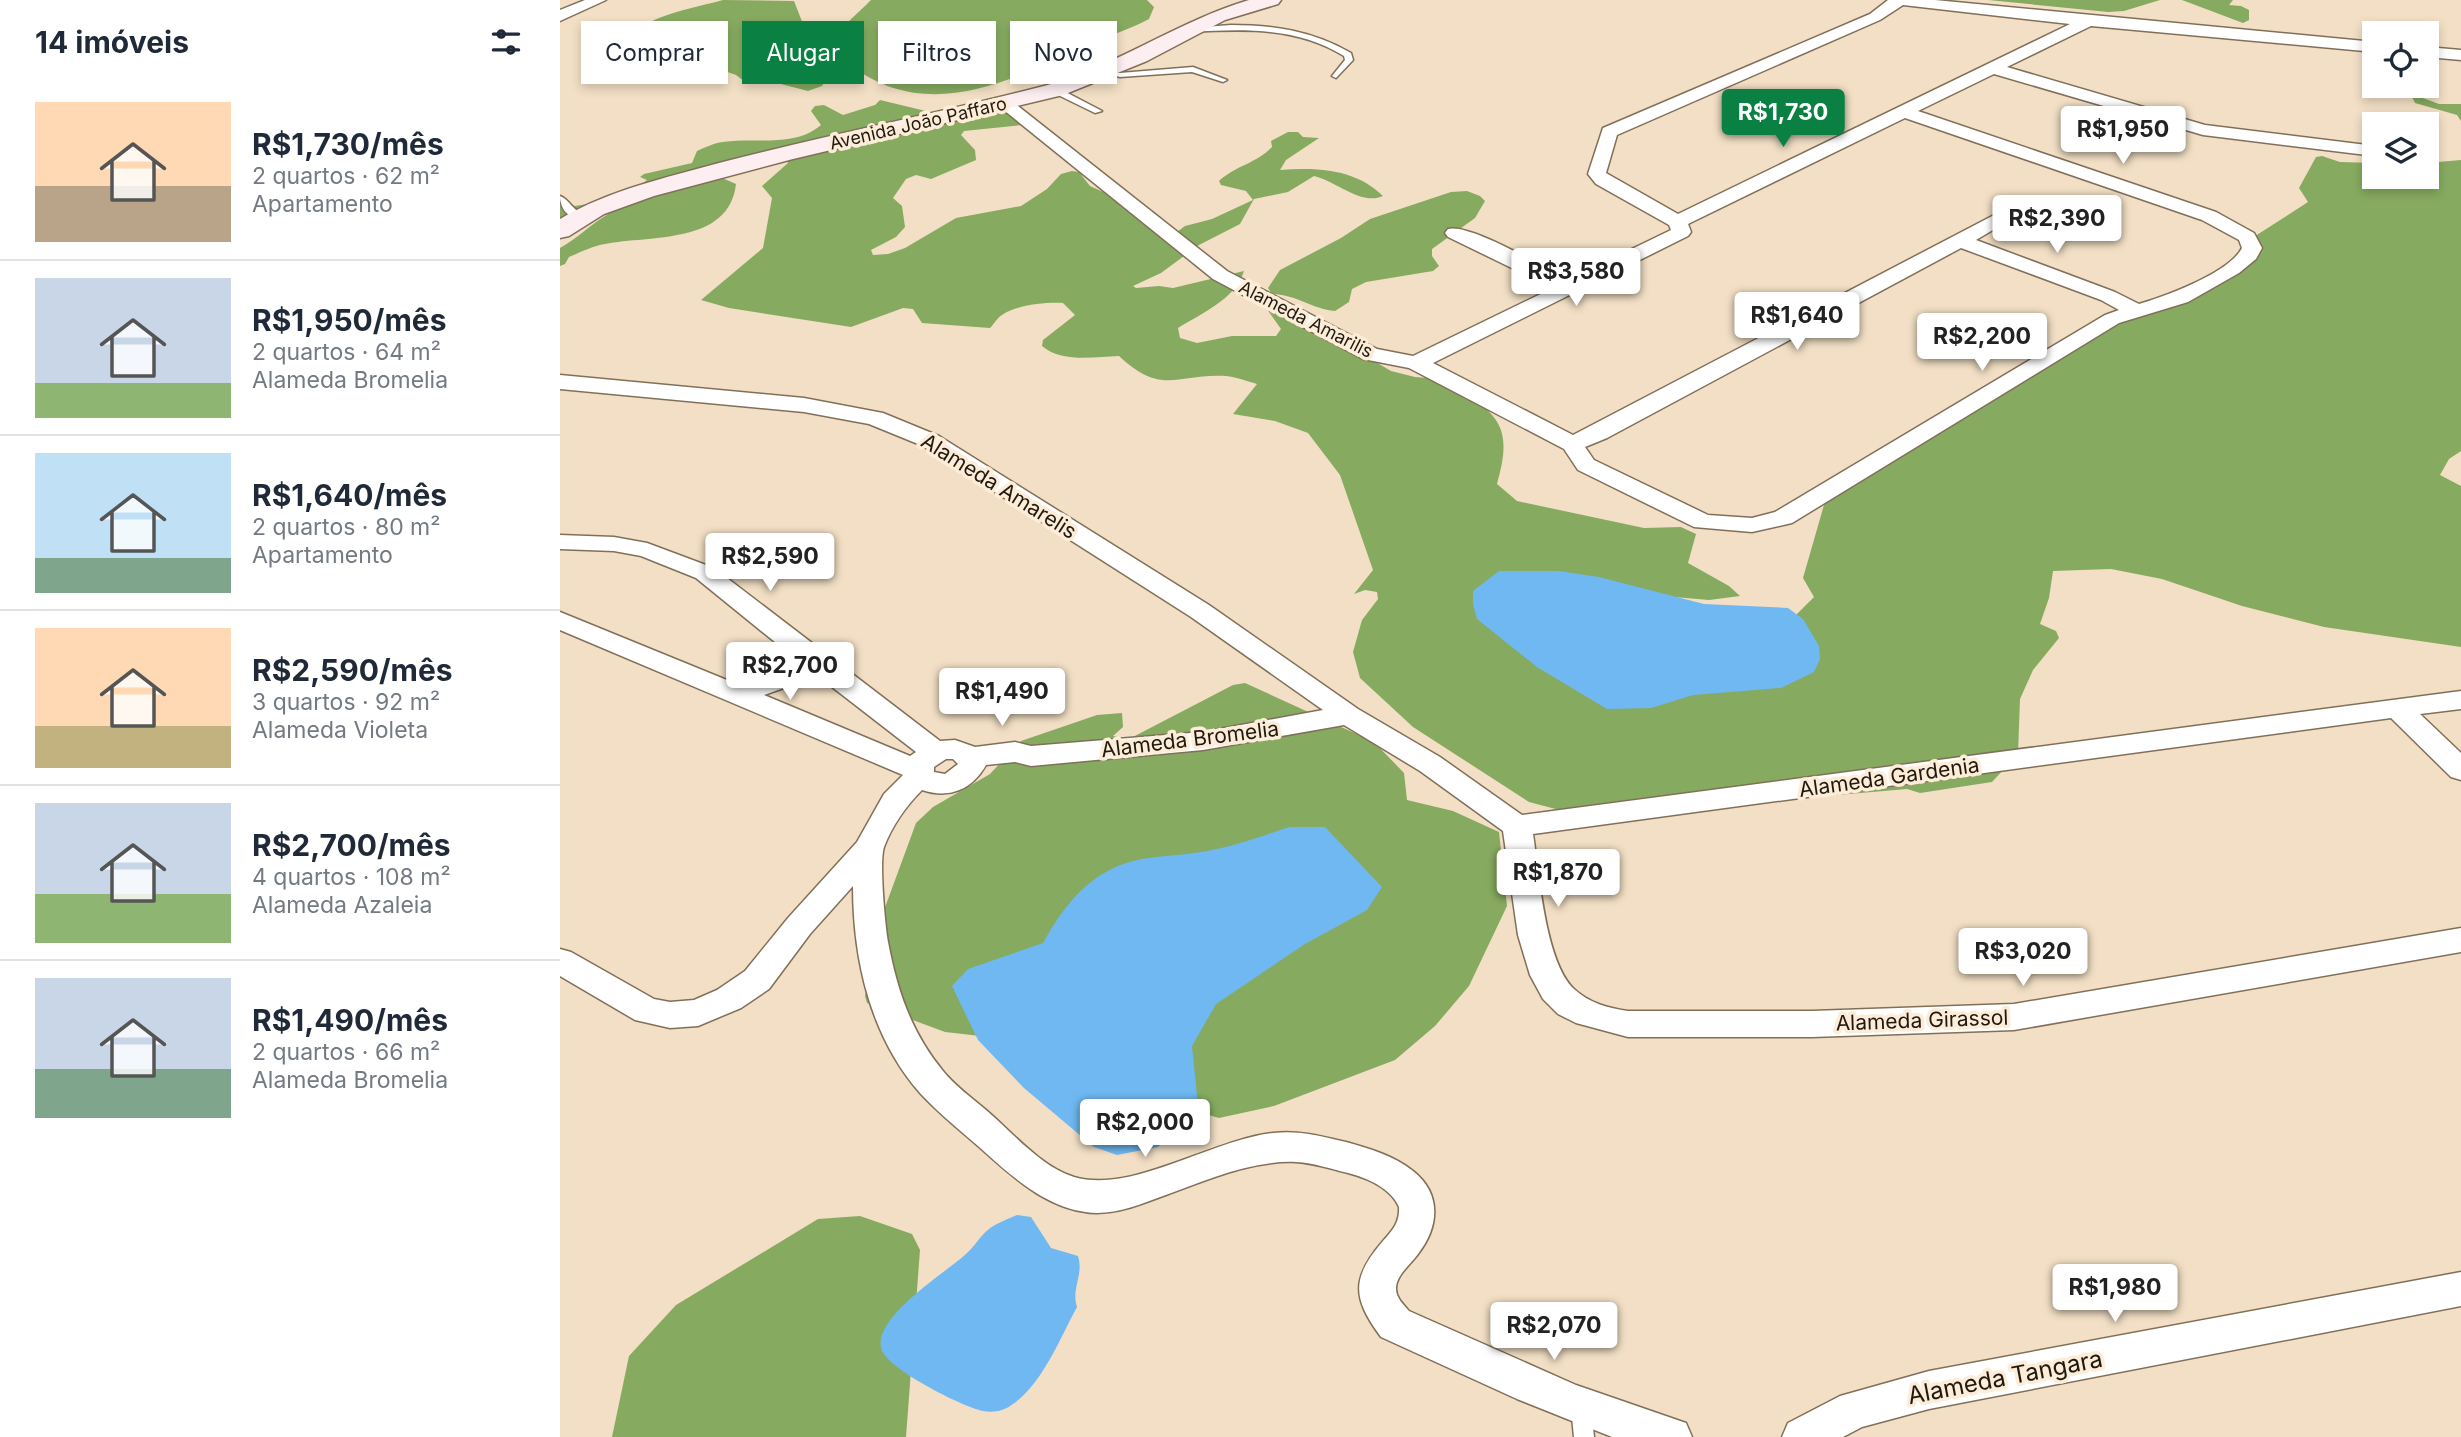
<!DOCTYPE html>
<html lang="pt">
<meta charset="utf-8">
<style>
body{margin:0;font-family:Inter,sans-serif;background:#f6f6f7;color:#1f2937;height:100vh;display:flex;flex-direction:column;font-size:26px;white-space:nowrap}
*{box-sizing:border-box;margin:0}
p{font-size:23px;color:#747a83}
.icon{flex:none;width:38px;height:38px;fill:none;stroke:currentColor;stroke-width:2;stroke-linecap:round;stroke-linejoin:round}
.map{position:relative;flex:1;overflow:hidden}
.panel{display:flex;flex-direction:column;background:#fff;width:560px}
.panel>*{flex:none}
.guide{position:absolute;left:21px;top:21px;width:665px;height:63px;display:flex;gap:14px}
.fabs{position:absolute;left:1802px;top:21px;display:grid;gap:14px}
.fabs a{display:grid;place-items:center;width:77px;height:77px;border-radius:0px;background:#fff;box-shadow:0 4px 10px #0003;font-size:35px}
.price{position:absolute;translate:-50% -60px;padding:0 16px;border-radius:7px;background:#fff;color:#222;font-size:23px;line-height:46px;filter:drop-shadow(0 2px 4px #0008)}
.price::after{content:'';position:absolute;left:50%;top:42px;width:21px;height:16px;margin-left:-10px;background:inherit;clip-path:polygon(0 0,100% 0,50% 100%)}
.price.selected{background:#0b8043;color:#fff}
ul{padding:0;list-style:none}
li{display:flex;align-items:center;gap:21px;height:175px;padding:0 35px}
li+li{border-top:2px solid #e0e1e3}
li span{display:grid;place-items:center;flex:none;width:196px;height:140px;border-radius:0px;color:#555}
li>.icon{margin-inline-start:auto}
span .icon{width:84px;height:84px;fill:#fffc;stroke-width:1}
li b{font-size:30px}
h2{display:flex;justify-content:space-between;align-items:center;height:84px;padding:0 35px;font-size:30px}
.chip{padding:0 24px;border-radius:0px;background:#fff;box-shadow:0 4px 10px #0003;font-size:24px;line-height:63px}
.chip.selected{background:#0b8043;color:#fff}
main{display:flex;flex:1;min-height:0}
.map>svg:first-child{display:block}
.forest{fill:#86ab60}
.water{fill:#6fb8f1}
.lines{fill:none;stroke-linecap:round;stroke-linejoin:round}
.lane-casing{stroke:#817059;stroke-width:3}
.street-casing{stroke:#817059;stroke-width:3}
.secondary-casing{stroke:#817059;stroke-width:3}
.lane{fill:#fff;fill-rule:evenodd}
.street{fill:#fff;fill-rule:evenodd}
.secondary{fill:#fdeef1;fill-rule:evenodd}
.labels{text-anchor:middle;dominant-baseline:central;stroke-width:7;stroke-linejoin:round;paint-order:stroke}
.far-street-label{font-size:18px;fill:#1f190f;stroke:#fdedd8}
.street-label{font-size:21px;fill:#1f190f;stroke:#fdedd8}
.near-street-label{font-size:24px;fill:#1f190f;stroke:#fdedd8}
</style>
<main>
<section class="panel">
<h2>14 imóveis<svg class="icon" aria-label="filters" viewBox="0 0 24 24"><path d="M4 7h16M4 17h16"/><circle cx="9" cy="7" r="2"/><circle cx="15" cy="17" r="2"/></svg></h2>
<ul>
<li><span style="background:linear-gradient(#ffd9b3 60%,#b9a48a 0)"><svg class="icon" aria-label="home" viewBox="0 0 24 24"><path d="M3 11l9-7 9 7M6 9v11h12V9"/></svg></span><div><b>R$1,730/mês</b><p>2 quartos · 62 m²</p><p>Apartamento</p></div></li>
<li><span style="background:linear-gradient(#c9d6e8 75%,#8fb573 0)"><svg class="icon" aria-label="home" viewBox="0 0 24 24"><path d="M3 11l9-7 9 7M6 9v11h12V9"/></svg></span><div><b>R$1,950/mês</b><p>2 quartos · 64 m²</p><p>Alameda Bromelia</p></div></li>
<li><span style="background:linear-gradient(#bfe0f5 75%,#7fa58c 0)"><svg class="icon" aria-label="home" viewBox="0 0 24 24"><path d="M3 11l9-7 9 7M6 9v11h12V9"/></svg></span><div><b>R$1,640/mês</b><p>2 quartos · 80 m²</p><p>Apartamento</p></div></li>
<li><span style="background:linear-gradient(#ffd9b3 70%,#c2b280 0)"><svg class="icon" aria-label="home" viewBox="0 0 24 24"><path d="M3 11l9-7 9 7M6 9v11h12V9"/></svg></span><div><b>R$2,590/mês</b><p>3 quartos · 92 m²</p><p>Alameda Violeta</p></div></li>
<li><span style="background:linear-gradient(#c9d6e8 65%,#8fb573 0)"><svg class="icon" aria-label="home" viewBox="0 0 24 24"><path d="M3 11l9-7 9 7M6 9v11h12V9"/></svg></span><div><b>R$2,700/mês</b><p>4 quartos · 108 m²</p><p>Alameda Azaleia</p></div></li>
<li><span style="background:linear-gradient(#c9d6e8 65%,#7fa58c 0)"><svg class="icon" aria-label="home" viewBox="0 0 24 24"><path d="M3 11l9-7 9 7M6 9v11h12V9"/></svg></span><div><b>R$1,490/mês</b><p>2 quartos · 66 m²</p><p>Alameda Bromelia</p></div></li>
</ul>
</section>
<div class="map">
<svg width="1901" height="1437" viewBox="0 0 1901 1437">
<rect width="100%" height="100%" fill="#f2dfc5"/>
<g class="forest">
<path d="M163 0 234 1 243 24 229 31 195 39C241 50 237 31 266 80L262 86 248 91 221 84 184 81 176 75 148 65 103 61 96 53 104 39 80 36 75 32C98 13 134 8 163 0Z"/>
<path d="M311 0H587L594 7 589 19C567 31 543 37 521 48 448 83 365 122 292 66 258 40 292 20 311 0Z"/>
<path d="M1428 0H1600L1564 11 1548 12Z"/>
<path d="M1622 0H1673L1669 5 1681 6 1689 10V20L1683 23Z"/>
<path d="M1857 86H1866L1863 98 1879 104H1901V121L1897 115 1855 103 1851 95Z"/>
<path d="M320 100 370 112 267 146C304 161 440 80 462 125L404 131 401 135 415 150 416 160 371 179 356 175 346 179 333 198 342 206 345 227 336 237 311 250 313 255 328 254 345 248 396 218 461 206 487 189 501 174 512 171 519 172 530 186 563 201 613 235 625 226 652 219 693 200 686 191 661 185 659 181C675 166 697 163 712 147L711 141 728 132H738L743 137 759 138 726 160 720 170C757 167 796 169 823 196 801 206 776 181 754 176L728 192 694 199 680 224 639 245 601 273 573 286 576 288 599 286 613 288 684 271C676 299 640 314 618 328L620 338 637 343 672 336H716L721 329 704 305 761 330 831 371 855 377 896 380C906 395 920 401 932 415 950 435 943 461 937 484L957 501 1084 528 1121 527 1136 534 1128 563 1169 586 1180 596 1149 600 987 586 1229 622 1254 597 1243 578 1268 491 1575 310 1610 302 1689 255V240L1748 202 1739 188 1756 157 1762 156 1780 162 1815 163V177H1867V163L1901 160V451L1889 459 1880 475 1901 486V647L1764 627 1682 606 1602 579 1551 569 1493 571 1489 598 1480 624 1496 631 1499 638 1473 670 1460 699 1458 754 1432 782 1360 793 1347 789 1219 800 1080 820 1022 816 969 802 853 727 800 678 793 652 802 620 818 599 817 592 805 590 794 594 813 570 780 475 748 433 715 421 673 414 697 384C687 381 676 377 666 376 617 373 603 397 559 356 534 357 502 363 482 346L483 340 515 315 503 303C486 302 456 305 442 315 437 318 434 324 430 328L362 323 353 309 343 308 291 327 169 308 141 300 203 248 212 198 202 186 228 163 226 158 160 177 176 184C169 245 90 235 45 244 33 246 21 252 9 257L5 264 0 266V248C18 238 32 223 50 213 72 201 97 199 119 188L0 226V206C23 209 69 194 87 180L80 177 84 174 132 163 137 151C146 147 154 143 163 142 196 137 234 148 261 125L251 111 255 106 264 105 283 115 315 105Z"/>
<path d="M907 191 920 196 925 201 915 218 872 249V256L879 266 873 271 806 282 792 289 789 302 775 311C752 309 735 294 712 294L708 288 720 270 781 238 810 219 891 192Z"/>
<path d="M685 683 814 742 844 773 847 800 893 811 939 832 947 906 909 986 875 1026 835 1060 714 1106 659 1118 603 1102 429 1037 385 1032 307 1003 305 996 320 921 356 823 373 807 430 774 461 741 537 715 562 713 563 727 553 736 569 739 673 685Z"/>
<path d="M300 1216 352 1234 360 1250 346 1437H52L69 1356 116 1305 258 1219Z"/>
</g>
<g class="water">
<path d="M939 571H999L1039 577 1144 604 1228 608 1243 619 1259 646 1260 659 1254 672 1221 688 1133 695 1091 708 1047 709 977 667 917 619 913 604V591Z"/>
<path d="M729 827H765L822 887 807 910 745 944 656 1004 632 1046 638 1106 598 1147 557 1155 534 1147 464 1088 418 1040 392 986 408 969 483 943C506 902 533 868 582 859 606 855 632 855 657 849 681 844 705 835 729 827Z"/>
<path d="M457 1215 471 1217 491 1248 518 1256C524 1275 511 1288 517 1307 500 1338 483 1383 453 1404 444 1411 434 1413 423 1411 403 1407 325 1368 321 1348 314 1316 387 1272 407 1253 415 1246 420 1236 429 1229 437 1223 448 1219 457 1215Z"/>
</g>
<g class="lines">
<defs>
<g id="lane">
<path d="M671 25C714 25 753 31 791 53L793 60 776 78 772 76 785 60 784 56C737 27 685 29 631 32L627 30 631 28Z"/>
<path d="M633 67 667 80 663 82 632 72 560 77 540 72 544 70 560 73Z"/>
<path d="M492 88H498L542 111 535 113 492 92Z"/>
<path d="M0 196C10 200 12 210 24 215V219C10 220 0 210 0 196Z"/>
<path d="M1021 1397 1028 1400 1031 1407 1034 1437H1014L1011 1407 1014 1400Z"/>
</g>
<g id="street">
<path d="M25 0H46L0 21V10Z"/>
<path d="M1328 0H1375L1815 42V52L1531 26 1447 67 1645 125 1815 146V156L1643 135 1434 74 1358 111 1656 212 1694 233 1702 248 1696 259 1679 273 1628 302 1559 323 1232 523 1192 532 1134 527 1018 470 1004 449 849 368 803 359 653 279 435 103 443 98 449 99 667 271 817 349 853 356 993 288 888 237 885 233 888 229C910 223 985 268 1008 280L1111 230 1109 225 1036 184 1028 174 1043 128 1310 14ZM1343 5 1510 24 1118 214 1046 173 1057 135 1320 20ZM1345 118 1642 220 1679 240 1682 248C1669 273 1606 296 1579 304L1555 292 1416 240 1453 218 1443 212 1436 214 1013 435 873 363 1128 236 1131 232 1128 224ZM1401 248 1541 300 1559 310 1545 315 1215 512 1192 518 1148 515 1034 460 1025 447 1047 438Z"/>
<path d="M1867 47 1901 50V60L1867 57Z"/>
<path d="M0 375 244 398 323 413 379 436 649 605 798 709 880 757 962 815 1901 691V709L1860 714 1901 753V780L1891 777 1831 718 973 834C979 873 985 962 1014 989 1029 1003 1048 1008 1068 1011H1252L1454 1004 1901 928V952L1454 1030 1252 1037H1068L1016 1023 998 1014 983 999 970 975 958 935 943 831 860 771 784 725 643 750 471 766 455 762 426 765C412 790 389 799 362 790 346 806 332 826 324 847 319 862 325 924 328 942 337 990 351 1032 383 1071 395 1086 412 1098 426 1110 453 1133 480 1166 514 1177 572 1194 651 1140 713 1133 738 1130 761 1136 786 1142 810 1149 833 1155 853 1171 882 1194 879 1227 858 1254 850 1265 836 1275 836 1289 836 1298 844 1305 849 1311L1016 1385 1126 1423 1132 1437H1052L957 1399 821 1337C792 1298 791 1278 823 1241 833 1230 840 1222 839 1207 831 1188 807 1178 788 1173 771 1169 754 1163 736 1162 690 1160 645 1181 603 1196 581 1204 560 1213 537 1213 493 1212 458 1182 427 1154 405 1134 380 1115 360 1093 310 1036 293 959 293 886L250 934 209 989 181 1008 138 1026 110 1028 75 1020 0 976V949L11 952 94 999 110 1002 134 1000 157 990 185 971 228 918 297 842 324 794 343 775 0 630V612L179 685 215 672 237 660 136 578 81 556 54 551 0 549V535L54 537 87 543 154 568 380 741 395 740 415 747 455 742 471 746 643 732 763 710 631 617 363 446 309 424 244 412 0 389ZM254 673 356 752 350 756 204 695 235 684ZM386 759H393L398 764 385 774 374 772V767Z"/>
<path d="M1901 1272V1306L1369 1409 1302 1427 1283 1437H1222L1228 1423 1280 1396 1369 1371Z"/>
</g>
<path id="secondary" d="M689 0H721L718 4 665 20 587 61 503 95 233 159 94 196 44 214 9 236 0 238V219C49 190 105 178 159 163 267 135 376 114 484 86 555 67 618 21 689 0Z"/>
</defs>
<use href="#lane" class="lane-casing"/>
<use href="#street" class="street-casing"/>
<use href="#secondary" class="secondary-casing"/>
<use href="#lane" class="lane"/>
<use href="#street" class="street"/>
<use href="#secondary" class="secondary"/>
</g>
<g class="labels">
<g class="far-street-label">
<text transform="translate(358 123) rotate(-13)">Avenida João Paffaro</text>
<text transform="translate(746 319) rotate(27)">Alameda Amarilis</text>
</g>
<g class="street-label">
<text transform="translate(439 486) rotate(32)">Alameda Amarelis</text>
<text transform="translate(630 739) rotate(-7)">Alameda Bromelia</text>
<text transform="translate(1329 777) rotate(-8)">Alameda Gardenia</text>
<text transform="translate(1362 1020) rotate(-2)">Alameda Girassol</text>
</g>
<g class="near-street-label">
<text transform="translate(1445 1377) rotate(-11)">Alameda Tangara</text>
</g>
</g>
</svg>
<div class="fabs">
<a><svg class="icon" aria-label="locate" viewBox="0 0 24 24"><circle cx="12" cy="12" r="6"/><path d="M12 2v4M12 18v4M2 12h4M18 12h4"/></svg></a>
<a><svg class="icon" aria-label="layers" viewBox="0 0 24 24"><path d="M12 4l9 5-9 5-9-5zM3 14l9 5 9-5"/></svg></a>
</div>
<b class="price selected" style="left:1223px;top:149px">R$1,730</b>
<b class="price" style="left:1563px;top:166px">R$1,950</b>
<b class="price" style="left:1497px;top:255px">R$2,390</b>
<b class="price" style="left:1016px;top:308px">R$3,580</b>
<b class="price" style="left:1237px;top:352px">R$1,640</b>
<b class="price" style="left:1422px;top:373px">R$2,200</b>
<b class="price" style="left:210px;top:593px">R$2,590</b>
<b class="price" style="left:230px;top:702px">R$2,700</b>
<b class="price" style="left:442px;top:728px">R$1,490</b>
<b class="price" style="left:998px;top:909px">R$1,870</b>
<b class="price" style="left:1463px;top:988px">R$3,020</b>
<b class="price" style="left:585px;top:1159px">R$2,000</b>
<b class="price" style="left:1555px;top:1324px">R$1,980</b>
<b class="price" style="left:994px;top:1362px">R$2,070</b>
<div class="guide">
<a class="chip">Comprar</a>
<a class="chip selected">Alugar</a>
<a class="chip">Filtros</a>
<a class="chip">Novo</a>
</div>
</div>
</main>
